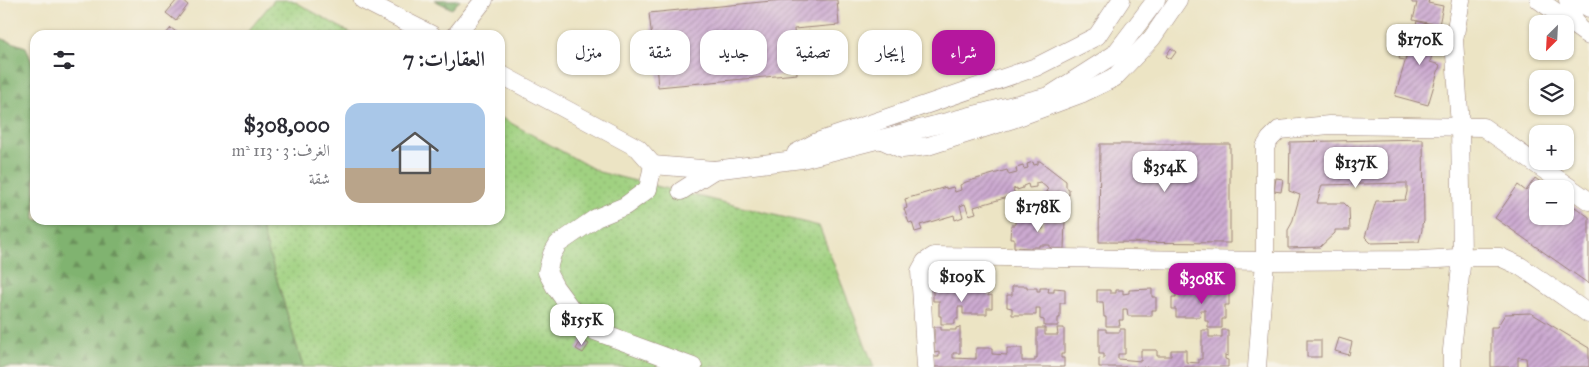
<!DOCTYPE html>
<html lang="ar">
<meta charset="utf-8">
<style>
body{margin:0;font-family:"IM FELL Great Primer",Amiri,serif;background:#f7f7f7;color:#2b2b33;direction:rtl;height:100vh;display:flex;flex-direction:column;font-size:19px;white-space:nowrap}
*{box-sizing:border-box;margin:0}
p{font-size:16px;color:#7c7c81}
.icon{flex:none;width:28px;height:28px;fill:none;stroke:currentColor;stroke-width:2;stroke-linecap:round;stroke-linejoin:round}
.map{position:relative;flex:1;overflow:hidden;direction:ltr}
.panel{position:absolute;left:30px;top:30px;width:475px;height:195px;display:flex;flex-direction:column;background:#fff;border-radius:15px;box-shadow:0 1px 4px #0004;direction:rtl}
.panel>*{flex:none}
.top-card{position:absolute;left:520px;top:30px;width:475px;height:45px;direction:rtl;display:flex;gap:10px}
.needle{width:32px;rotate:204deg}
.buttons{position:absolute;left:1529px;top:15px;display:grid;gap:10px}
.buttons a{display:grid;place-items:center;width:45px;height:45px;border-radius:10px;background:#fff;box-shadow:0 1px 4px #0004;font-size:25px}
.price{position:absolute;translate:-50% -42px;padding:0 11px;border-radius:10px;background:#fff;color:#222;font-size:16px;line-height:32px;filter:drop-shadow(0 1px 2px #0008)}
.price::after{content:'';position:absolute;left:50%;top:30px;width:15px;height:11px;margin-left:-8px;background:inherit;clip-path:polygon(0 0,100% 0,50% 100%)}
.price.on{background:#b5179e;color:#fff}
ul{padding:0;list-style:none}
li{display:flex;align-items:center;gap:15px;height:125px;padding:0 20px}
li+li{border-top:1px solid #e1e1e2}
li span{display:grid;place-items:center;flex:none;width:140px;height:100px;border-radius:15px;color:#555}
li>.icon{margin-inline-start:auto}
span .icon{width:60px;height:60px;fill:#fffc;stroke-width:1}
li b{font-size:21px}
h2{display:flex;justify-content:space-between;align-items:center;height:60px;padding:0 20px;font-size:21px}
.pill{padding:0 18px;border-radius:15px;background:#fff;box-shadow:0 1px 4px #0004;font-size:18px;line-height:45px}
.pill.on{background:#b5179e;color:#fff}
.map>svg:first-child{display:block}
.grass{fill:url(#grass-dots);stroke:#757856}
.forest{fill:url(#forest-firs);stroke:#65694d}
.building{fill:url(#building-hatch)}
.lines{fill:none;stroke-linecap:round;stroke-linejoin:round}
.minor-casing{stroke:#9b8278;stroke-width:19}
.minor{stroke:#fff;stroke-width:18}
</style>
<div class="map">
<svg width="1589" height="367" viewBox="0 0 1589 367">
<defs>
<pattern id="grass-dots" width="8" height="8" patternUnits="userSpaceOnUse" patternTransform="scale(1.25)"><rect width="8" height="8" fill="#a0d181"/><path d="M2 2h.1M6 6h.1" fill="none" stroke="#8bb370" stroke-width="1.8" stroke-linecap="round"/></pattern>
<pattern id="forest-firs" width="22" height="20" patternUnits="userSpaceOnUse" patternTransform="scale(1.25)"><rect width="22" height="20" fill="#80b36f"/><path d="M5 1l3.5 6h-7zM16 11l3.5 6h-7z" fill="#6b915b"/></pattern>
<pattern id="building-hatch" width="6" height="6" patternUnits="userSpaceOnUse" patternTransform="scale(1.25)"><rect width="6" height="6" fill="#ccaad1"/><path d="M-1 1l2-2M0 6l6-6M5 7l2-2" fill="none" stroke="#a88aaa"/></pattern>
</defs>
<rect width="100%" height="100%" fill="#f7f3e8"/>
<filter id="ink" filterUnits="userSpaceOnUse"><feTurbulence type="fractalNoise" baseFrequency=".02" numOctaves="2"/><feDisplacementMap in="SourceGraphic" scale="10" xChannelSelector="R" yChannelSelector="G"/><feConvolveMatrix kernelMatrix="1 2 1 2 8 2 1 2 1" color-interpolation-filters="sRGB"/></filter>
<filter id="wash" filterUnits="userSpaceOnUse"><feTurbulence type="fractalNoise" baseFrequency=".0096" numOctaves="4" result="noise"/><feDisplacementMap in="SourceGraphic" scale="20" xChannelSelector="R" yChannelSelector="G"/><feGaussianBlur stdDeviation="1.12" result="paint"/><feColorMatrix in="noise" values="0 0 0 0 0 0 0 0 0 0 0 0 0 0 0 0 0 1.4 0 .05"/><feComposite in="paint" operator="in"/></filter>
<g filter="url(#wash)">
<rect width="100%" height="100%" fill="#ece4c4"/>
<g class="grass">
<path d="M274 0H292L354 35H245Z"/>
<path d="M500 117 599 172 819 226 874 367H303L259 220H500Z"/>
</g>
<g class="forest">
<path d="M434 0H460L452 9Z"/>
<path d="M0 38 26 47 35 70V220H259L303 367H0Z"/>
</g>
<g id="blocks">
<g class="building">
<path d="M177 0H182L188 5 176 21 166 13Z"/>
<path d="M782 0H837L839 25 794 29 797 74 658 87 656 63 645 64 643 40 652 39 649 13Z"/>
<path d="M1412 0H1429L1428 3 1443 6 1439 25 1413 20 1417 3H1412Z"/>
<path d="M1417 21 1440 28 1430 62 1440 65 1428 105 1395 96Z"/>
<path d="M171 28 180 35H165Z"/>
<path d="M1402 46 1408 47 1405 60 1399 59Z"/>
<path d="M1171 48 1176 52 1171 59 1166 56Z"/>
<path d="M1423 139 1424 222 1422 224V230L1419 242 1371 243 1365 237 1376 201 1405 200 1407 192V183L1322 185 1317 203H1344L1349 208 1350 230H1335V233L1320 247 1288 248V230L1292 223 1300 195 1289 191 1290 142Z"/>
<path d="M1100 144H1230V243L1099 242Z"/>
<path d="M1038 161H1040L1066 181V187L1069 189V195H1065L1069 206H1063L1062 213 1046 212V205H1050L1049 200H1045V192H1048L1047 188 1040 182 1036 183V187L1029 188 1028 184 1023 186V188L1017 190V188L1013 189 1017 201 1010 203 1008 197 974 207 976 213 969 215 965 204 960 206 963 217 955 220 954 215 920 225 922 230 915 232 912 222 909 223 904 209 907 208 905 199 946 187V189L953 187 955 192 961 190 960 185 966 182 1007 170 1009 175 1017 173 1016 168 1023 166 1024 169 1028 168 1027 164 1033 162 1034 165 1038 164Z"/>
<path d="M1276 178 1283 179 1281 192 1274 191Z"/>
<path d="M1535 178 1550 189H1538V216H1565V200L1589 217V284L1495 218 1518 185 1526 191Z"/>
<path d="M1015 218 1038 219 1037 228 1043 229 1044 219 1065 220 1064 249 1050 248V245H1039V247H1031V248L1014 247V238H1010L1011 225H1015Z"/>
<path d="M1012 286H1027V288H1037V291H1040V288H1049L1048 292H1054V288L1065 289V303H1060V318H1058V326H1044V320L1040 319V308H1036V315H1012V308L1007 307V295H1012Z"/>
<path d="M933 288H946V292L951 291V288H958V292H964V288H988V296L992 295V308H987V314H963V307H958V319H955V324H941V316H939V301H933Z"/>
<path d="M1176 288H1192V290H1201V293L1205 292V290H1213V293H1218V290H1229V305H1225V319H1222V328H1208V321H1205V310H1201L1200 317H1176V309H1172V297H1176Z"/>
<path d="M1152 289V297H1156V310H1152V316H1128L1127 309H1123V320H1119L1120 326H1106V317H1104L1103 302H1097V290H1110V293H1116V290H1123V294L1129 293V290Z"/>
<path d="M1531 313 1589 348V367H1527L1526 358 1518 357V367H1491V327H1497L1505 314Z"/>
<path d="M934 327H941V330H956V328L960 327V353H953V358L976 359V348H992V354L1007 355V348H1022V361H1035V358H1037V328H1045V335H1058L1057 328H1064V354H1061V358H1064V367H934V357H939V352L934 353Z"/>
<path d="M1099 329H1106V332H1120V329H1125V354H1118V359L1141 361V350H1157V356H1171V350H1186V362L1199 363V359H1202V330H1209V337H1222V330H1228V356L1225 355V359L1228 360V367H1099V358L1104 359V354H1099Z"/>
<path d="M1339 338 1352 342 1349 355 1335 351Z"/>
<path d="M582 339 589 344 583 353 576 349Z"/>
<rect x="1307" y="340" width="14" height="17"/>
</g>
</g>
</g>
<g filter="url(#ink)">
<use href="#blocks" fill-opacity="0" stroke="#9b8278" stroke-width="1"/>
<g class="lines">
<defs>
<g id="minor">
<path d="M363 0 432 35"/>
<path d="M1539 0 1589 36"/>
<path d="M1568 0 1577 27"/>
<path d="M1579 0 1589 8"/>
<path d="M456 35 484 0"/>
<path d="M500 74 638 148 653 165 648 189 625 206 596 218 558 244 552 254 547 272 555 287 572 310 595 331 693 367"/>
<path d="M880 139 902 149 928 146 1010 120 1083 93 1114 78 1152 38 1178 0"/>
<path d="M796 153 817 142 1036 67 1097 36 1121 0"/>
<path d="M653 165 714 170 802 159 1049 96 1115 54 1156 0"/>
<path d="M681 191 714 170"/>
<path d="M926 367 920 271 925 262 934 256 1265 261 1420 260 1476 257H1500L1520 266 1589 314"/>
<path d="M1257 367 1265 261V147L1270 139 1279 130 1329 125 1483 127 1589 201"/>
<path d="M1452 367V350L1462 257 1460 126 1454 40 1461 0"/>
</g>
</defs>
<use href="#minor" class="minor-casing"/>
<use href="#minor" class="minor"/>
</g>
</g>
</svg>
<div class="buttons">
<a><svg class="needle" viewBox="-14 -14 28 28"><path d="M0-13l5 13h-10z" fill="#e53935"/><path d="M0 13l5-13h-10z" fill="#7c7c81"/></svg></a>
<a><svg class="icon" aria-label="layers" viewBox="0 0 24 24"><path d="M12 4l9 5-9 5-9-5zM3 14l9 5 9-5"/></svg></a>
<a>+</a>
<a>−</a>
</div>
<b class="price" style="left:1420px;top:66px">$170K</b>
<b class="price" style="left:1356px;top:189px">$137K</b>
<b class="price" style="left:1165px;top:193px">$354K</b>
<b class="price" style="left:1038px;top:233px">$178K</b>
<b class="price" style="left:962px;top:303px">$109K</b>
<b class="price on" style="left:1202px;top:305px">$308K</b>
<b class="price" style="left:582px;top:346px">$155K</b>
<div class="top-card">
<a class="pill on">شراء</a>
<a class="pill">إيجار</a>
<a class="pill">تصفية</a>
<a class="pill">جديد</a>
<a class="pill">شقة</a>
<a class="pill">منزل</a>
</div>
<section class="panel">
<h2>العقارات: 7<svg class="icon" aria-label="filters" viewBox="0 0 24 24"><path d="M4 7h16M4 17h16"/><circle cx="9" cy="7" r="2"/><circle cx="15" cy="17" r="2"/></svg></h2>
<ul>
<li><span style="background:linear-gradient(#a9c7e8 65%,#b9a48a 0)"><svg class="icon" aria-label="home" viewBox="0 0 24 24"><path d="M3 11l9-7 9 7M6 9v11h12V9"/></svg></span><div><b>$308,000</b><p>الغرف: 3 · 113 m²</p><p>شقة</p></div></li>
</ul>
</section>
</div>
